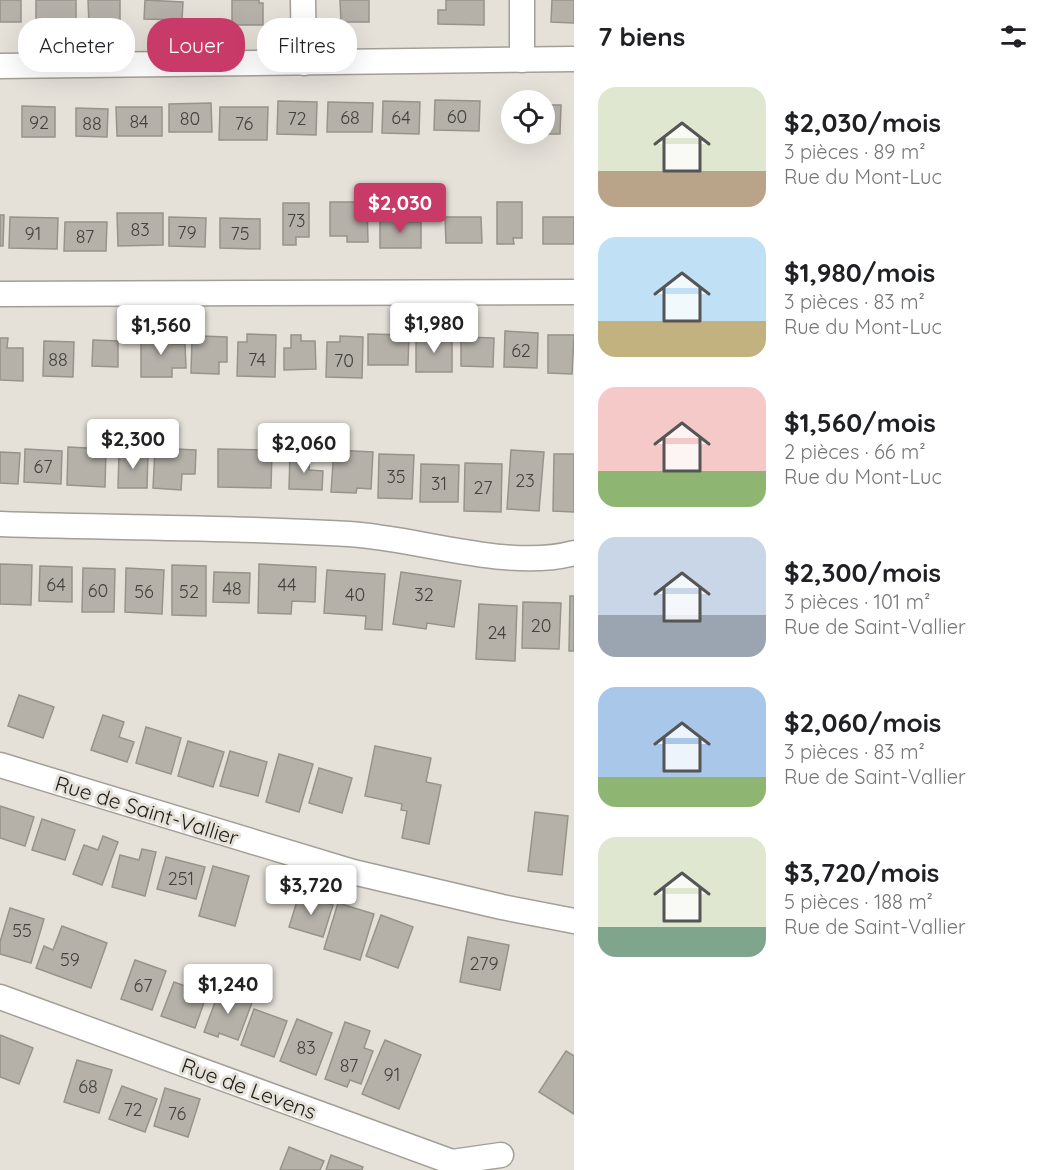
<!DOCTYPE html>
<html lang="fr">
<meta charset="utf-8">
<style>
body{margin:0;font-family:Quicksand,sans-serif;background:#f6f6f6;color:#202124;height:100vh;display:flex;flex-direction:column;font-size:22px;white-space:nowrap}
*{box-sizing:border-box;margin:0}
p{font-size:20px;color:#757577}
.icon{flex:none;width:33px;height:33px;fill:none;stroke:currentColor;stroke-width:2;stroke-linecap:round;stroke-linejoin:round}
.map{position:relative;flex:1;overflow:hidden}
.panel{display:flex;flex-direction:column;background:#fff;width:480px}
.panel>*{flex:none}
.top-card{position:absolute;left:18px;top:18px;width:465px;height:54px;display:flex;gap:12px}
.tools{position:absolute;left:501px;top:90px;display:grid;gap:12px}
.tools a{display:grid;place-items:center;width:54px;height:54px;border-radius:50%;background:#fff;box-shadow:0 6px 24px #0002;font-size:30px}
.price{position:absolute;translate:-50% -51px;padding:0 14px;border-radius:6px;background:#fff;color:#222;font-size:20px;line-height:39px;filter:drop-shadow(0 2px 3px #0008)}
.price::after{content:'';position:absolute;left:50%;top:36px;width:18px;height:14px;margin-left:-9px;background:inherit;clip-path:polygon(0 0,100% 0,50% 100%)}
.price.on{background:#c83a68;color:#fff}
ul{padding:0;list-style:none}
li{display:flex;align-items:center;gap:18px;height:150px;padding:0 24px}
li span{display:grid;place-items:center;flex:none;width:168px;height:120px;border-radius:18px;color:#555}
li>.icon{margin-inline-start:auto}
span .icon{width:72px;height:72px;fill:#fffc;stroke-width:1}
li b{font-size:26px}
h2{display:flex;justify-content:space-between;align-items:center;height:72px;padding:0 24px;font-size:26px}
.chip{padding:0 21px;border-radius:24px;background:#fff;box-shadow:0 6px 24px #0002;font-size:21px;line-height:54px}
.chip.on{background:#c83a68;color:#fff}
main{display:flex;flex:1;min-height:0}
.map>svg:first-child{display:block}
.building{fill:#b5b1a9;stroke:#97938b;stroke-width:1.5}
.lines{fill:none;stroke-linecap:round;stroke-linejoin:round}
.minor-casing{stroke:#a39f97;stroke-width:27}
.minor{stroke:#fff;stroke-width:24}
.labels{text-anchor:middle;dominant-baseline:central;stroke-width:6;stroke-linejoin:round;paint-order:stroke}
.number-label{font-size:18px;fill:#44423e}
.street-label{font-size:21px;fill:#1f1d1a;stroke:#e5e1d9}
</style>
<main>
<div class="map">
<svg width="574" height="1170" viewBox="0 0 574 1170">
<rect width="100%" height="100%" fill="#e5e1d9"/>
<g class="building">
<rect x="0" y="0" width="21" height="22"/>
<rect x="36" y="0" width="40" height="24"/>
<path d="M88 0H120V25L89 26Z"/>
<path d="M145 0 183 2 182 20 144 19Z"/>
<path d="M232 0H259V3H263V25H232Z"/>
<path d="M340 0H369V22H341Z"/>
<path d="M446 0H484V25L438 24V10H446Z"/>
<path d="M552 0H574V23L551 22Z"/>
<path d="M435 100 480 101 479 131 434 130Z"/>
<path d="M278 101 317 102 316 135 277 134Z"/>
<path d="M383 101 420 102 419 134 382 133Z"/>
<path d="M328 102 373 103 372 132H327Z"/>
<path d="M211 103 212 132H169V104Z"/>
<path d="M544 105H561L560 134H538H544Z"/>
<path d="M22 106 55 107V137H22Z"/>
<path d="M116 107H162V136H117Z"/>
<path d="M220 107H268L267 140H219Z"/>
<path d="M76 108 108 109 107 137 76 136Z"/>
<path d="M330 202H367L368 242H347V236H330Z"/>
<path d="M497 202H522V238H513L514 244H497Z"/>
<path d="M283 203H309V237H296V245H283Z"/>
<path d="M117 213H163V245L118 246Z"/>
<path d="M0 215H4L3 246H0Z"/>
<path d="M10 217 58 218 57 249 9 248Z"/>
<path d="M169 217 206 218 205 247 169 246Z"/>
<path d="M445 217H481L482 243H446Z"/>
<rect x="543" y="217" width="31" height="27"/>
<path d="M220 218 260 219V249L220 248Z"/>
<path d="M380 218H409V222H421V248H380Z"/>
<path d="M65 222H107L106 251H64Z"/>
<path d="M505 331 538 333 537 368 504 367Z"/>
<path d="M247 334 276 335 275 377 237 376 238 342H247Z"/>
<path d="M368 334 409 335 408 365H368Z"/>
<path d="M291 335H301V341H315L316 369 284 370V348H291Z"/>
<path d="M548 335H574L572 374 548 373Z"/>
<path d="M141 336H172V344H185L186 368H172V377H141Z"/>
<path d="M201 336 227 337V362H219V374L191 373 192 340H201Z"/>
<path d="M340 336 363 337 362 378 326 377 327 342H340Z"/>
<rect x="416" y="337" width="36" height="35"/>
<path d="M461 337 494 338 493 367 461 366Z"/>
<path d="M0 338H8L7 348H23V381L0 380Z"/>
<path d="M93 340 118 341V367L92 366Z"/>
<path d="M44 341 74 342 73 377 43 376Z"/>
<path d="M68 447 106 449 105 487 67 485Z"/>
<path d="M155 448 196 450 195 474H182L181 490 153 488Z"/>
<path d="M25 449 62 451 61 484 24 482Z"/>
<path d="M218 449 272 450 271 488 218 487Z"/>
<path d="M334 450 373 452 371 489 357 488 356 493 331 492Z"/>
<path d="M511 450 544 452 539 511 507 509Z"/>
<path d="M0 452 20 453 18 484 0 483Z"/>
<path d="M119 453H148L147 488H118Z"/>
<path d="M290 453 310 454 309 470 323 471 322 490 289 489Z"/>
<path d="M379 454 414 455 412 499 378 498Z"/>
<path d="M554 454H574V512L553 511Z"/>
<path d="M465 463 502 464 501 512 464 511Z"/>
<path d="M421 464 459 465 458 502H420Z"/>
<path d="M0 564 32 565 31 605 0 604Z"/>
<path d="M259 564 316 567 315 602 292 601 291 614 258 613Z"/>
<path d="M172 565 206 566V616L172 615Z"/>
<path d="M40 566 72 567V602L39 601Z"/>
<path d="M83 568 115 569 114 612H82Z"/>
<path d="M126 568 164 570 162 614 125 612Z"/>
<path d="M327 570 385 574 382 630 365 629 366 616 324 613Z"/>
<path d="M214 572 250 573 249 603 213 602Z"/>
<path d="M401 572 461 581 454 627 427 623 426 629 393 624Z"/>
<path d="M570 596H574V651H569Z"/>
<path d="M523 602 561 603 559 649 522 648Z"/>
<path d="M479 604 517 606 515 661 476 659Z"/>
<path d="M19 695 54 707 43 738 8 726Z"/>
<path d="M103 715 124 722 119 737 134 742 127 762 91 750Z"/>
<path d="M146 727 181 738 171 774 136 763Z"/>
<path d="M188 741 224 752 213 787 178 776Z"/>
<path d="M375 746 431 758 426 782 441 785 429 844 402 838 407 811 401 810 402 804 365 796Z"/>
<path d="M230 751 267 762 258 796 220 786Z"/>
<path d="M279 754 313 764 299 812 266 802Z"/>
<path d="M319 768 352 778 342 813 309 803Z"/>
<path d="M0 806 34 817 25 846 0 838Z"/>
<path d="M535 812 568 816 562 875 528 871Z"/>
<path d="M42 819 75 830 65 860 32 850Z"/>
<path d="M103 836 118 842 102 885 73 874 84 845 98 850Z"/>
<path d="M142 849 156 852 145 896 112 887 120 855 139 860Z"/>
<path d="M166 857 205 867 196 899 157 889Z"/>
<path d="M213 866 249 876 235 926 199 916Z"/>
<path d="M299 895 333 905 323 937 289 927Z"/>
<path d="M338 903 374 914 360 960 324 949Z"/>
<path d="M10 908 44 919 31 963 0 954V942Z"/>
<path d="M381 915 413 927 398 968 366 956Z"/>
<path d="M62 926 107 943 91 988 36 968 44 946 53 950Z"/>
<path d="M468 937 509 945 500 990 460 982Z"/>
<path d="M135 960 166 971 152 1010 121 999Z"/>
<path d="M174 982 207 994 195 1028 161 1016Z"/>
<path d="M220 989 253 1000 238 1040 219 1033 218 1037 204 1032Z"/>
<path d="M254 1009 287 1021 274 1057 241 1045Z"/>
<path d="M297 1019 332 1033 316 1075 280 1061Z"/>
<path d="M345 1022 370 1031 364 1048 373 1051 361 1084 350 1080 347 1087 325 1079Z"/>
<path d="M0 1035 33 1048 19 1084 0 1077Z"/>
<path d="M385 1040 421 1055 399 1109 362 1094Z"/>
<path d="M566 1051 574 1056V1114L539 1092Z"/>
<path d="M77 1060 112 1070 99 1113 64 1102Z"/>
<path d="M122 1086 157 1099 145 1132 109 1119Z"/>
<path d="M165 1088 200 1099 188 1137 154 1126Z"/>
<path d="M289 1147 324 1161 320 1170H280Z"/>
<path d="M331 1155 363 1167 362 1170H326Z"/>
</g>
<g class="lines">
<defs>
<g id="minor">
<path d="M303 0 304 63"/>
<path d="M522 60V0"/>
<path d="M0 66 574 59"/>
<path d="M0 294 574 292"/>
<path d="M0 524C116 528 233 527 349 534 418 538 508 571 574 553"/>
<path d="M0 765 353 872 502 907 574 921"/>
<path d="M0 997 452 1162 501 1155"/>
</g>
</defs>
<use href="#minor" class="minor-casing"/>
<use href="#minor" class="minor"/>
</g>
<g class="labels">
<g class="number-label">
<text x="457" y="116">60</text>
<text x="350" y="117">68</text>
<text x="401" y="117">64</text>
<text x="190" y="118">80</text>
<text x="297" y="118">72</text>
<text x="139" y="121">84</text>
<text x="39" y="122">92</text>
<text x="92" y="123">88</text>
<text x="244" y="123">76</text>
<text x="296" y="220">73</text>
<text x="140" y="229">83</text>
<text x="187" y="232">79</text>
<text x="33" y="233">91</text>
<text x="240" y="233">75</text>
<text x="85" y="236">87</text>
<text x="521" y="350">62</text>
<text x="58" y="359">88</text>
<text x="257" y="359">74</text>
<text x="344" y="360">70</text>
<text x="43" y="466">67</text>
<text x="396" y="476">35</text>
<text x="525" y="480">23</text>
<text x="439" y="483">31</text>
<text x="483" y="487">27</text>
<text x="56" y="584">64</text>
<text x="287" y="584">44</text>
<text x="232" y="588">48</text>
<text x="98" y="590">60</text>
<text x="144" y="591">56</text>
<text x="189" y="591">52</text>
<text x="355" y="594">40</text>
<text x="424" y="594">32</text>
<text x="541" y="625">20</text>
<text x="497" y="632">24</text>
<text x="181" y="878">251</text>
<text x="22" y="930">55</text>
<text x="70" y="959">59</text>
<text x="484" y="963">279</text>
<text x="143" y="985">67</text>
<text x="306" y="1047">83</text>
<text x="349" y="1065">87</text>
<text x="392" y="1074">91</text>
<text x="88" y="1086">68</text>
<text x="133" y="1109">72</text>
<text x="177" y="1113">76</text>
</g>
<g class="street-label">
<text transform="translate(147 810) rotate(17)">Rue de Saint-Vallier</text>
<text transform="translate(249 1088) rotate(20)">Rue de Levens</text>
</g>
</g>
</svg>
<div class="tools">
<a><svg class="icon" aria-label="locate" viewBox="0 0 24 24"><circle cx="12" cy="12" r="6"/><path d="M12 2v4M12 18v4M2 12h4M18 12h4"/></svg></a>
</div>
<b class="price on" style="left:400px;top:234px">$2,030</b>
<b class="price" style="left:434px;top:354px">$1,980</b>
<b class="price" style="left:161px;top:356px">$1,560</b>
<b class="price" style="left:133px;top:470px">$2,300</b>
<b class="price" style="left:304px;top:474px">$2,060</b>
<b class="price" style="left:311px;top:916px">$3,720</b>
<b class="price" style="left:228px;top:1015px">$1,240</b>
<div class="top-card">
<a class="chip">Acheter</a>
<a class="chip on">Louer</a>
<a class="chip">Filtres</a>
</div>
</div>
<section class="panel">
<h2>7 biens<svg class="icon" aria-label="filters" viewBox="0 0 24 24"><path d="M4 7h16M4 17h16"/><circle cx="9" cy="7" r="2"/><circle cx="15" cy="17" r="2"/></svg></h2>
<ul>
<li><span style="background:linear-gradient(#dfe7d0 70%,#b9a48a 0)"><svg class="icon" aria-label="home" viewBox="0 0 24 24"><path d="M3 11l9-7 9 7M6 9v11h12V9"/></svg></span><div><b>$2,030/mois</b><p>3 pièces · 89 m²</p><p>Rue du Mont-Luc</p></div></li>
<li><span style="background:linear-gradient(#bfe0f5 70%,#c2b280 0)"><svg class="icon" aria-label="home" viewBox="0 0 24 24"><path d="M3 11l9-7 9 7M6 9v11h12V9"/></svg></span><div><b>$1,980/mois</b><p>3 pièces · 83 m²</p><p>Rue du Mont-Luc</p></div></li>
<li><span style="background:linear-gradient(#f6c9c9 70%,#8fb573 0)"><svg class="icon" aria-label="home" viewBox="0 0 24 24"><path d="M3 11l9-7 9 7M6 9v11h12V9"/></svg></span><div><b>$1,560/mois</b><p>2 pièces · 66 m²</p><p>Rue du Mont-Luc</p></div></li>
<li><span style="background:linear-gradient(#c9d6e8 65%,#9aa5b1 0)"><svg class="icon" aria-label="home" viewBox="0 0 24 24"><path d="M3 11l9-7 9 7M6 9v11h12V9"/></svg></span><div><b>$2,300/mois</b><p>3 pièces · 101 m²</p><p>Rue de Saint-Vallier</p></div></li>
<li><span style="background:linear-gradient(#a9c7e8 75%,#8fb573 0)"><svg class="icon" aria-label="home" viewBox="0 0 24 24"><path d="M3 11l9-7 9 7M6 9v11h12V9"/></svg></span><div><b>$2,060/mois</b><p>3 pièces · 83 m²</p><p>Rue de Saint-Vallier</p></div></li>
<li><span style="background:linear-gradient(#dfe7d0 75%,#7fa58c 0)"><svg class="icon" aria-label="home" viewBox="0 0 24 24"><path d="M3 11l9-7 9 7M6 9v11h12V9"/></svg></span><div><b>$3,720/mois</b><p>5 pièces · 188 m²</p><p>Rue de Saint-Vallier</p></div></li>
</ul>
</section>
</main>
